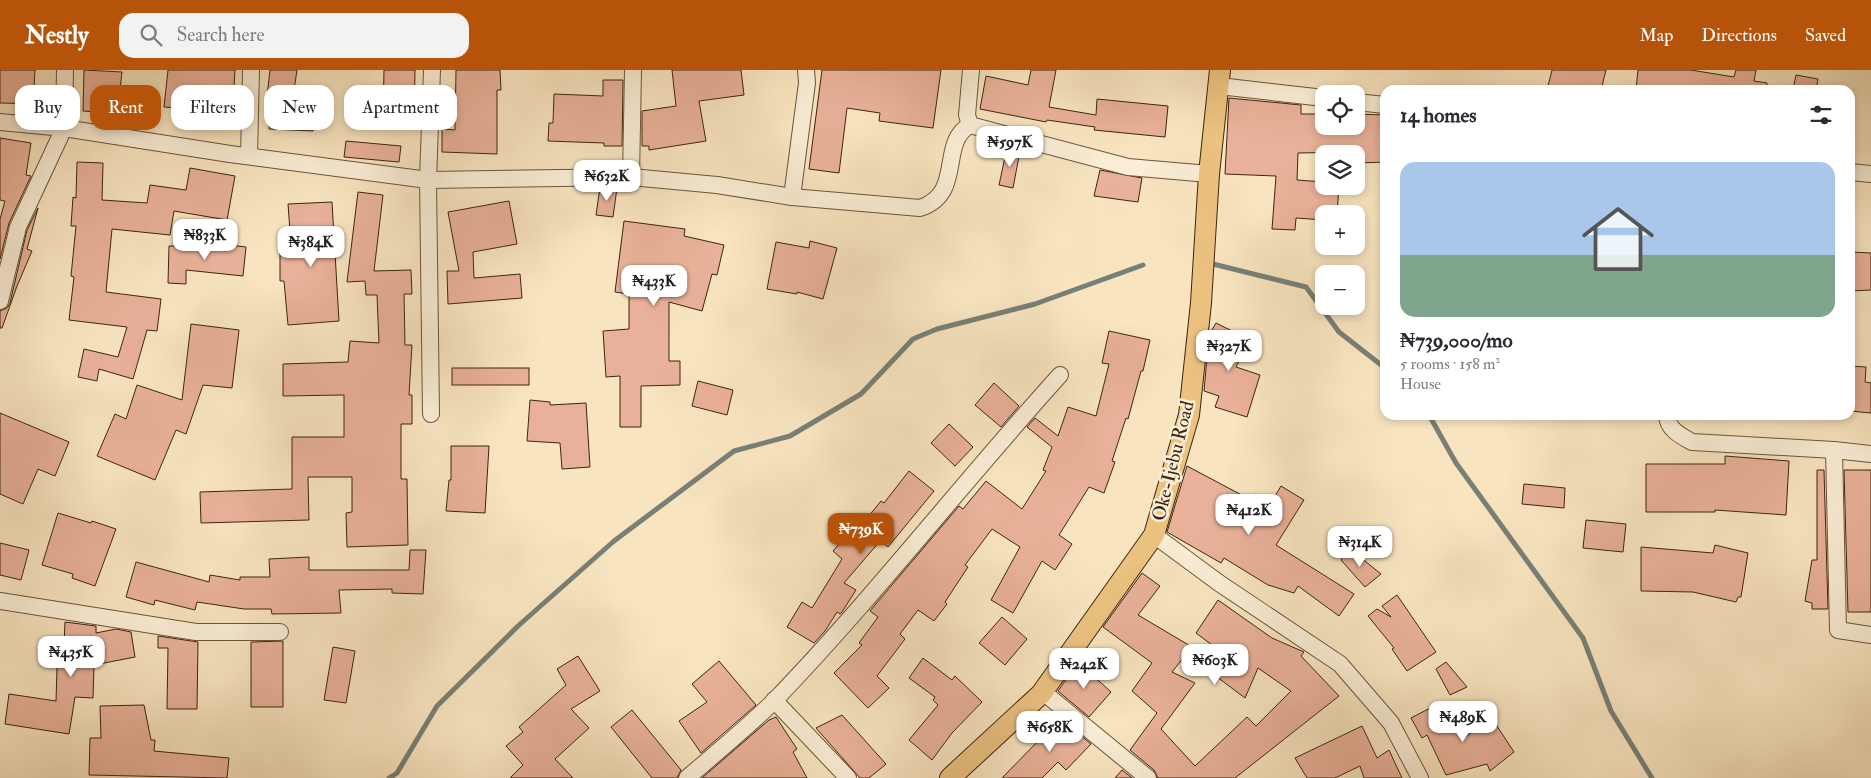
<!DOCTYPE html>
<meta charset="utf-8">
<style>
body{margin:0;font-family:"IM FELL Double Pica",serif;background:#f2f2f3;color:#2b2b33;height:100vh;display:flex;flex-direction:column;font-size:19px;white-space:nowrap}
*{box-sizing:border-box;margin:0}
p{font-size:16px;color:#7c7c81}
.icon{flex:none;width:28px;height:28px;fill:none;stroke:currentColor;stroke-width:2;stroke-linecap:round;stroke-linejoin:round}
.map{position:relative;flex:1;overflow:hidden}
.panel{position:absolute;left:1380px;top:15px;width:475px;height:335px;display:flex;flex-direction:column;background:#fff;border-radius:15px;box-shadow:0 2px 8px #0003}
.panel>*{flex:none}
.guide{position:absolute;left:15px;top:15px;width:475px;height:45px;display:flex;gap:10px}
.tools{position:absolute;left:1315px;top:15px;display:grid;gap:10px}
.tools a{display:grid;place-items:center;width:50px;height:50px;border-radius:10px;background:#fff;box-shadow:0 2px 8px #0003;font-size:25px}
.price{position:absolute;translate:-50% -42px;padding:0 11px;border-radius:10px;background:#fff;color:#222;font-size:16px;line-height:32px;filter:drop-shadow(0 1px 2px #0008)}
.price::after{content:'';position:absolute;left:50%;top:30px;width:15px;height:11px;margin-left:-8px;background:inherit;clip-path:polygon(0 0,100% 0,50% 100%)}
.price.current{background:#b45309;color:#fff}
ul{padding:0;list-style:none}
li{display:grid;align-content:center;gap:10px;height:265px;padding:0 20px}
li+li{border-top:1px solid #e1e1e2}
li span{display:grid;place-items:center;height:155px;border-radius:15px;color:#555}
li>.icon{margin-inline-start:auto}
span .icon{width:90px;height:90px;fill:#fffc;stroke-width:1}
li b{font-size:21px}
h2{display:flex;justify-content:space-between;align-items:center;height:60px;padding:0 20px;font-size:21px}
.pill{padding:0 18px;border-radius:15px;background:#fff;box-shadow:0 2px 8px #0003;font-size:18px;line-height:45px}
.pill.current{background:#b45309;color:#fff}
header{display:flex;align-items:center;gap:30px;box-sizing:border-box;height:70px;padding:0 25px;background:#b45309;color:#fff}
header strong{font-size:24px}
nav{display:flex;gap:28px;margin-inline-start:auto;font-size:18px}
.search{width:350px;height:45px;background:#f2f2f3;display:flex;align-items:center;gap:12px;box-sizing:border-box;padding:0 18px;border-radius:15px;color:#7c7c81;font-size:19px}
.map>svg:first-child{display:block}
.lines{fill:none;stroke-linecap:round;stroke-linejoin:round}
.stream{stroke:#788076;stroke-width:5}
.building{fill:#e9b199;stroke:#3c250f}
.minor-casing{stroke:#6b553b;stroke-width:18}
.major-casing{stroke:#3c250f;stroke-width:22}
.minor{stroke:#faeed6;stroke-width:16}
.major{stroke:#ecc280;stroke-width:20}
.labels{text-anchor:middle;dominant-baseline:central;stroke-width:5;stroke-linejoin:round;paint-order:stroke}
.street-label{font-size:19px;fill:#3c250f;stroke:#faeed6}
</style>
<header>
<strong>Nestly</strong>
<div class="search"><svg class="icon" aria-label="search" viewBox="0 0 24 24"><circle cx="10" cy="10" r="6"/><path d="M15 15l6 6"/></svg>Search here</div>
<nav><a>Map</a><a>Directions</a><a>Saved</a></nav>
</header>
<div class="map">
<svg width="1871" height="708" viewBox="0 0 1871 708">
<rect width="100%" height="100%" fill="#f8e5c0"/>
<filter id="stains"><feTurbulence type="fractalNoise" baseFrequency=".004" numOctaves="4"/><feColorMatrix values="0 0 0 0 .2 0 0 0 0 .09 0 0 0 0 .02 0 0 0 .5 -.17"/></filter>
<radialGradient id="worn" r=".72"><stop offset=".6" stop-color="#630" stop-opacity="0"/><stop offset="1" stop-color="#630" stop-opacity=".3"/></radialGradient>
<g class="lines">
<g class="stream">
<path d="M1209 193 1306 217 1339 262 1385 298"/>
<path d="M1429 345 1456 393 1583 568 1611 641 1652 708"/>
<path d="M389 708 397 703 437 636 518 556 614 471 734 381 790 366 861 324 913 269 937 259 1035 234 1143 195"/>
</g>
</g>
<g class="building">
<path d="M0 0H35L34 17H41V34L0 33Z"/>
<path d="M84 0 122 2 119 29 146 31 145 45 83 41Z"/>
<path d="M168 0H235L232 50 192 47V39L164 37Z"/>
<path d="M270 0H297L292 34 314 36 313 61 269 59 271 27H267Z"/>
<path d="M384 0H415L414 52H383Z"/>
<path d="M456 0H500L501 20H497V84L442 82V59L455 60Z"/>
<path d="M672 0H741L744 25 699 31 706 71 649 80V76H642V41L676 36Z"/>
<path d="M822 0H941L933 58 879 51 880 43 847 38 839 103 809 99Z"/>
<path d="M1031 0H1056L1049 37 1096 45 1097 29 1168 36 1165 67 1094 60 1095 57 1047 50 1046 52 980 39 986 6 1028 15Z"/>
<path d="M1552 0H1606L1601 20H1564L1548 16Z"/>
<path d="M1638 0H1691L1734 7 1736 0H1756L1754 11 1767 13V20H1636Z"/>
<path d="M1796 5 1818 9 1816 20H1793Z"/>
<path d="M603 10H623L622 76H604V73L548 71 549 53H553L554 24 603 26Z"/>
<path d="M1229 28 1301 35V44H1324V56H1357V44L1385 45V92L1358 93V82L1298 83 1297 110 1324 112V116H1339L1337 144H1324V150L1296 148 1295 160 1272 159 1276 106 1225 104Z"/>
<path d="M0 68 31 73 26 105 31 106 9 153 0 189V149L5 131 0 130Z"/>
<path d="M346 71 401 76 399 92 344 87Z"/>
<path d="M1007 78 1020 81 1013 118 999 115Z"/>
<path d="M77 92 103 93 102 130 147 133 150 115 186 120 190 98 235 106 227 150 174 141 170 165 112 159 106 222 161 229 157 261 147 260 133 309 99 299 97 311 78 307 84 279 118 287 127 257 69 250 74 207 71 206 76 156H71L73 127 76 128Z"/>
<path d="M1100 100 1142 108 1138 132 1094 126Z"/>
<path d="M600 117 617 118 613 147 596 145Z"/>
<path d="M358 122 383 125 374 201 411 200 412 224H404L405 275H412L409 325H412V354H401V409H407L408 475 347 477 346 443 352 442V407H308L309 450 201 453 200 422 292 419V367H344V325L283 326V294L348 292 350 271 379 273 377 225H366L365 211 347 212Z"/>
<path d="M509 131 517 174 473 182 474 208 520 204 522 228 448 234 447 201H459L448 142Z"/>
<path d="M332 132 339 251 288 255 284 211H280V183L314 185 317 166 290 161 288 134Z"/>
<path d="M38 138 27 179 32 181 17 216 2 258H0V241L7 238 10 233 27 160Z"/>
<path d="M624 151 685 159 684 166 724 175 717 205 712 204 702 241 669 232V291H680V315L641 316V357H620V306L606 307 603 261 629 259V224L615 222Z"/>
<path d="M810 171 837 178 823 229 797 222V224L767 219 776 172 809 178Z"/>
<path d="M205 172 246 177 243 206 186 200V214L168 213 169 176H205Z"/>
<path d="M1850 182 1871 183V220L1850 221Z"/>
<path d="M1216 253 1250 270 1236 297 1260 305 1247 347 1215 337 1219 326 1204 321 1209 265Z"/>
<path d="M191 254 239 260 232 318 203 315 186 364 176 360 155 410 97 386 115 344 126 349 137 315 182 330Z"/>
<path d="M1109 261 1150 270 1143 301H1141L1128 349 1126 348 1112 391 1115 392 1104 423 1089 417 1059 465 1072 474 1055 500 1042 491 1013 543 991 530 1020 477 992 459 965 495 968 497 945 532 947 534 934 551 918 540 900 564 905 569 877 606 889 618 868 638 834 603 862 575 859 573 878 547 870 541 959 436 963 439 986 411 1022 439 1046 401 1043 400 1052 377 1027 357 1035 348 1058 366 1068 337 1096 346 1109 294 1102 293Z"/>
<path d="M1850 296 1866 297 1865 312 1871 313V343L1850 341Z"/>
<rect x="452" y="298" width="77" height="17"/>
<path d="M698 311 733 320 727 345 692 336Z"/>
<path d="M994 313 1019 336 1001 357 975 335Z"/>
<path d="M530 330 550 332V335L586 333 590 397 562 399 560 373 527 371Z"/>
<path d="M0 343 69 372 55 406 38 399 23 434 0 424Z"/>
<path d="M949 354 973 377 955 396 931 373Z"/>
<path d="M451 376H489L485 443 446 441 449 410H451Z"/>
<path d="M1725 386 1789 391 1786 445 1715 440V442H1646V394H1725Z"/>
<path d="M1187 396 1251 430 1255 424 1271 433 1281 416 1304 430 1276 475 1354 524 1339 546 1298 516 1294 523 1268 515 1224 488 1221 493 1167 462Z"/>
<path d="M1817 400H1824L1828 539H1812V533L1805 531 1812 490H1817Z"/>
<path d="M1844 400H1871V542H1848Z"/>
<path d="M909 401 934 421 888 477 880 471 844 513 856 520 842 542 840 544 837 542 825 561 814 573 787 557 802 532 812 538 842 489 833 481 851 460 855 463 881 431 884 433Z"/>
<path d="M1524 414 1565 418 1564 438 1522 434Z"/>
<path d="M58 443 91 453 92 451 116 459 95 516 72 508 73 504 42 495Z"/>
<path d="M1586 450 1626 454 1623 482 1583 478Z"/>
<path d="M0 473 29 480 21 510 0 505Z"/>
<path d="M1715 475 1748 483 1741 527H1738L1736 532 1693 522 1641 521V477L1713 483Z"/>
<path d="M1350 479 1381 504 1365 517 1341 490Z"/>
<path d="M410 480H426L423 524 392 523V519L339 520 341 543 272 544 271 539H244L197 532 195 540 155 530 154 535 126 527 136 492 209 512 210 505 240 510V507H270L269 489 309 487V500H409Z"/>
<path d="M1142 503 1160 516 1138 545 1192 577 1172 602 1195 613 1161 659 1195 696 1247 647 1256 656 1291 621 1258 598 1245 628 1213 604 1224 584 1196 563 1218 530 1272 568 1304 582 1301 586 1339 626 1235 708H1158L1154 700 1130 680 1157 643 1132 621 1152 593 1103 557Z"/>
<path d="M1397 525 1436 582 1407 601 1392 579 1394 578 1368 546 1377 539 1391 547 1382 536Z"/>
<path d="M1002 547 1027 569 1005 595 979 573Z"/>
<path d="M65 552 96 556V563L116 559 131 562 135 587 94 595 93 628 75 627 69 664 5 654 9 624 56 631 57 597H63Z"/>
<path d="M158 566 198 572 197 639H167L168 578H158Z"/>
<path d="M283 571V637H251V572Z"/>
<path d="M333 577 355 581 346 633 324 630Z"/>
<path d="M578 586 600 621 571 639 589 658 555 689 573 708H510L523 695 506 676 523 662 519 657 566 615 557 599Z"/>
<path d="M923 588 952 610 955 606 982 632 952 663 932 690 909 670 938 635 933 630 935 627 909 608Z"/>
<path d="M719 591 756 635 701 683 679 651 707 632 692 614Z"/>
<path d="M1078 592 1111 622 1089 647 1058 621Z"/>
<path d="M1446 592 1467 617 1450 625 1436 599Z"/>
<path d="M144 635 151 670H155L154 681 229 688 227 708 89 705 90 668H101L100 636Z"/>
<path d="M1434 636 1449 662 1459 656 1464 668 1491 647 1514 682 1490 701 1487 694 1446 705 1427 665 1422 668 1411 648Z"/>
<path d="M632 640 681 700 677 708H652L611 657Z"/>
<path d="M842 645 886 694 869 708H860L816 658Z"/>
<path d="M776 647 797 679 793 682 807 708H702L769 650Z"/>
<path d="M1062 650 1091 674 1066 700 1058 692 1042 708H1002L1045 664 1047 666Z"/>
<path d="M1362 656 1377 688 1389 680 1402 708H1364L1360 696 1335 708H1307L1295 688Z"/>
<path d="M1122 700 1132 708H1115Z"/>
</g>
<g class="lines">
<defs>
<g id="minor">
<path d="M971 0 967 45 970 55 1128 97 1209 104"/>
<path d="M1219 16 1324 28"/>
<path d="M1356 32 1385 35"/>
<path d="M0 52 64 58 230 84 428 110 631 107 717 115 792 127 920 138C965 123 938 73 970 55"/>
<path d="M249 86 251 0"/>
<path d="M1850 102 1871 104"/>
<path d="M631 107 633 0"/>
<path d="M792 127 807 13 806 0"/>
<path d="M0 231 18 157 64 58 65 0"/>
<path d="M431 344 428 110 432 0"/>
<path d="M1667 345C1667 359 1681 366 1692 372L1834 380 1871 384"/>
<path d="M1834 380 1838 560 1871 565"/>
<path d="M1154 465 1219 513 1340 594 1391 653 1420 708"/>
<path d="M0 531 196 562H280"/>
<path d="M1041 624 1048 626 1148 708"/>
<path d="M774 630 848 708"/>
<path d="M687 708C717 682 747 658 775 630 875 526 963 412 1060 305"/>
</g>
<path id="major" d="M950 708 1041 624 1154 465 1189 345 1201 233 1209 104 1220 0"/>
</defs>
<use href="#minor" class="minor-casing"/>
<use href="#major" class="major-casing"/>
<use href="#minor" class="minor"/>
<use href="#major" class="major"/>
</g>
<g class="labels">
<g class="street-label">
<text transform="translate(1173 391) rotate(-76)">Oke-Ijebu Road</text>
</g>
</g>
<rect width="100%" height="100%" filter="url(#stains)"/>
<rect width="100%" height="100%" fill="url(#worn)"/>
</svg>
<div class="tools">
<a><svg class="icon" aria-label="locate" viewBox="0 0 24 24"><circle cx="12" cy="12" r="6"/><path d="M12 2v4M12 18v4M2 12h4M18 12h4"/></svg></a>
<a><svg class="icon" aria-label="layers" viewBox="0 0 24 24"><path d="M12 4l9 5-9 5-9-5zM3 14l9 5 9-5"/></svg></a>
<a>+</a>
<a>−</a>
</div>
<b class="price" style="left:1010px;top:98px">₦597K</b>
<b class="price" style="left:607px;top:132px">₦632K</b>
<b class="price" style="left:205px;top:191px">₦833K</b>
<b class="price" style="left:311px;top:198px">₦384K</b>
<b class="price" style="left:654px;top:237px">₦433K</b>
<b class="price" style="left:1229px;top:302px">₦327K</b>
<b class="price" style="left:1249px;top:466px">₦412K</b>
<b class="price current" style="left:861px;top:485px">₦739K</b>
<b class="price" style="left:1360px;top:498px">₦314K</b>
<b class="price" style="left:71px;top:608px">₦435K</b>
<b class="price" style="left:1215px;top:616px">₦603K</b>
<b class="price" style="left:1084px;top:620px">₦242K</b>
<b class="price" style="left:1463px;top:673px">₦489K</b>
<b class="price" style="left:1050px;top:683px">₦658K</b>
<div class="guide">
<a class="pill">Buy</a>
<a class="pill current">Rent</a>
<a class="pill">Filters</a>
<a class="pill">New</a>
<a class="pill">Apartment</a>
</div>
<section class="panel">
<h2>14 homes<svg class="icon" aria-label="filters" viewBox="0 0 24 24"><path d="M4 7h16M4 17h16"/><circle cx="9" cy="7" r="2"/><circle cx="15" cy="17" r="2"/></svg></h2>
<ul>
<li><span style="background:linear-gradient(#a9c7e8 60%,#7fa58c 0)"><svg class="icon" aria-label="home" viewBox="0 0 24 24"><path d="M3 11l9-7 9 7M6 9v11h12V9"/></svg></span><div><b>₦739,000/mo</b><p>5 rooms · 158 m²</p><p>House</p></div></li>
</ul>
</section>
</div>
